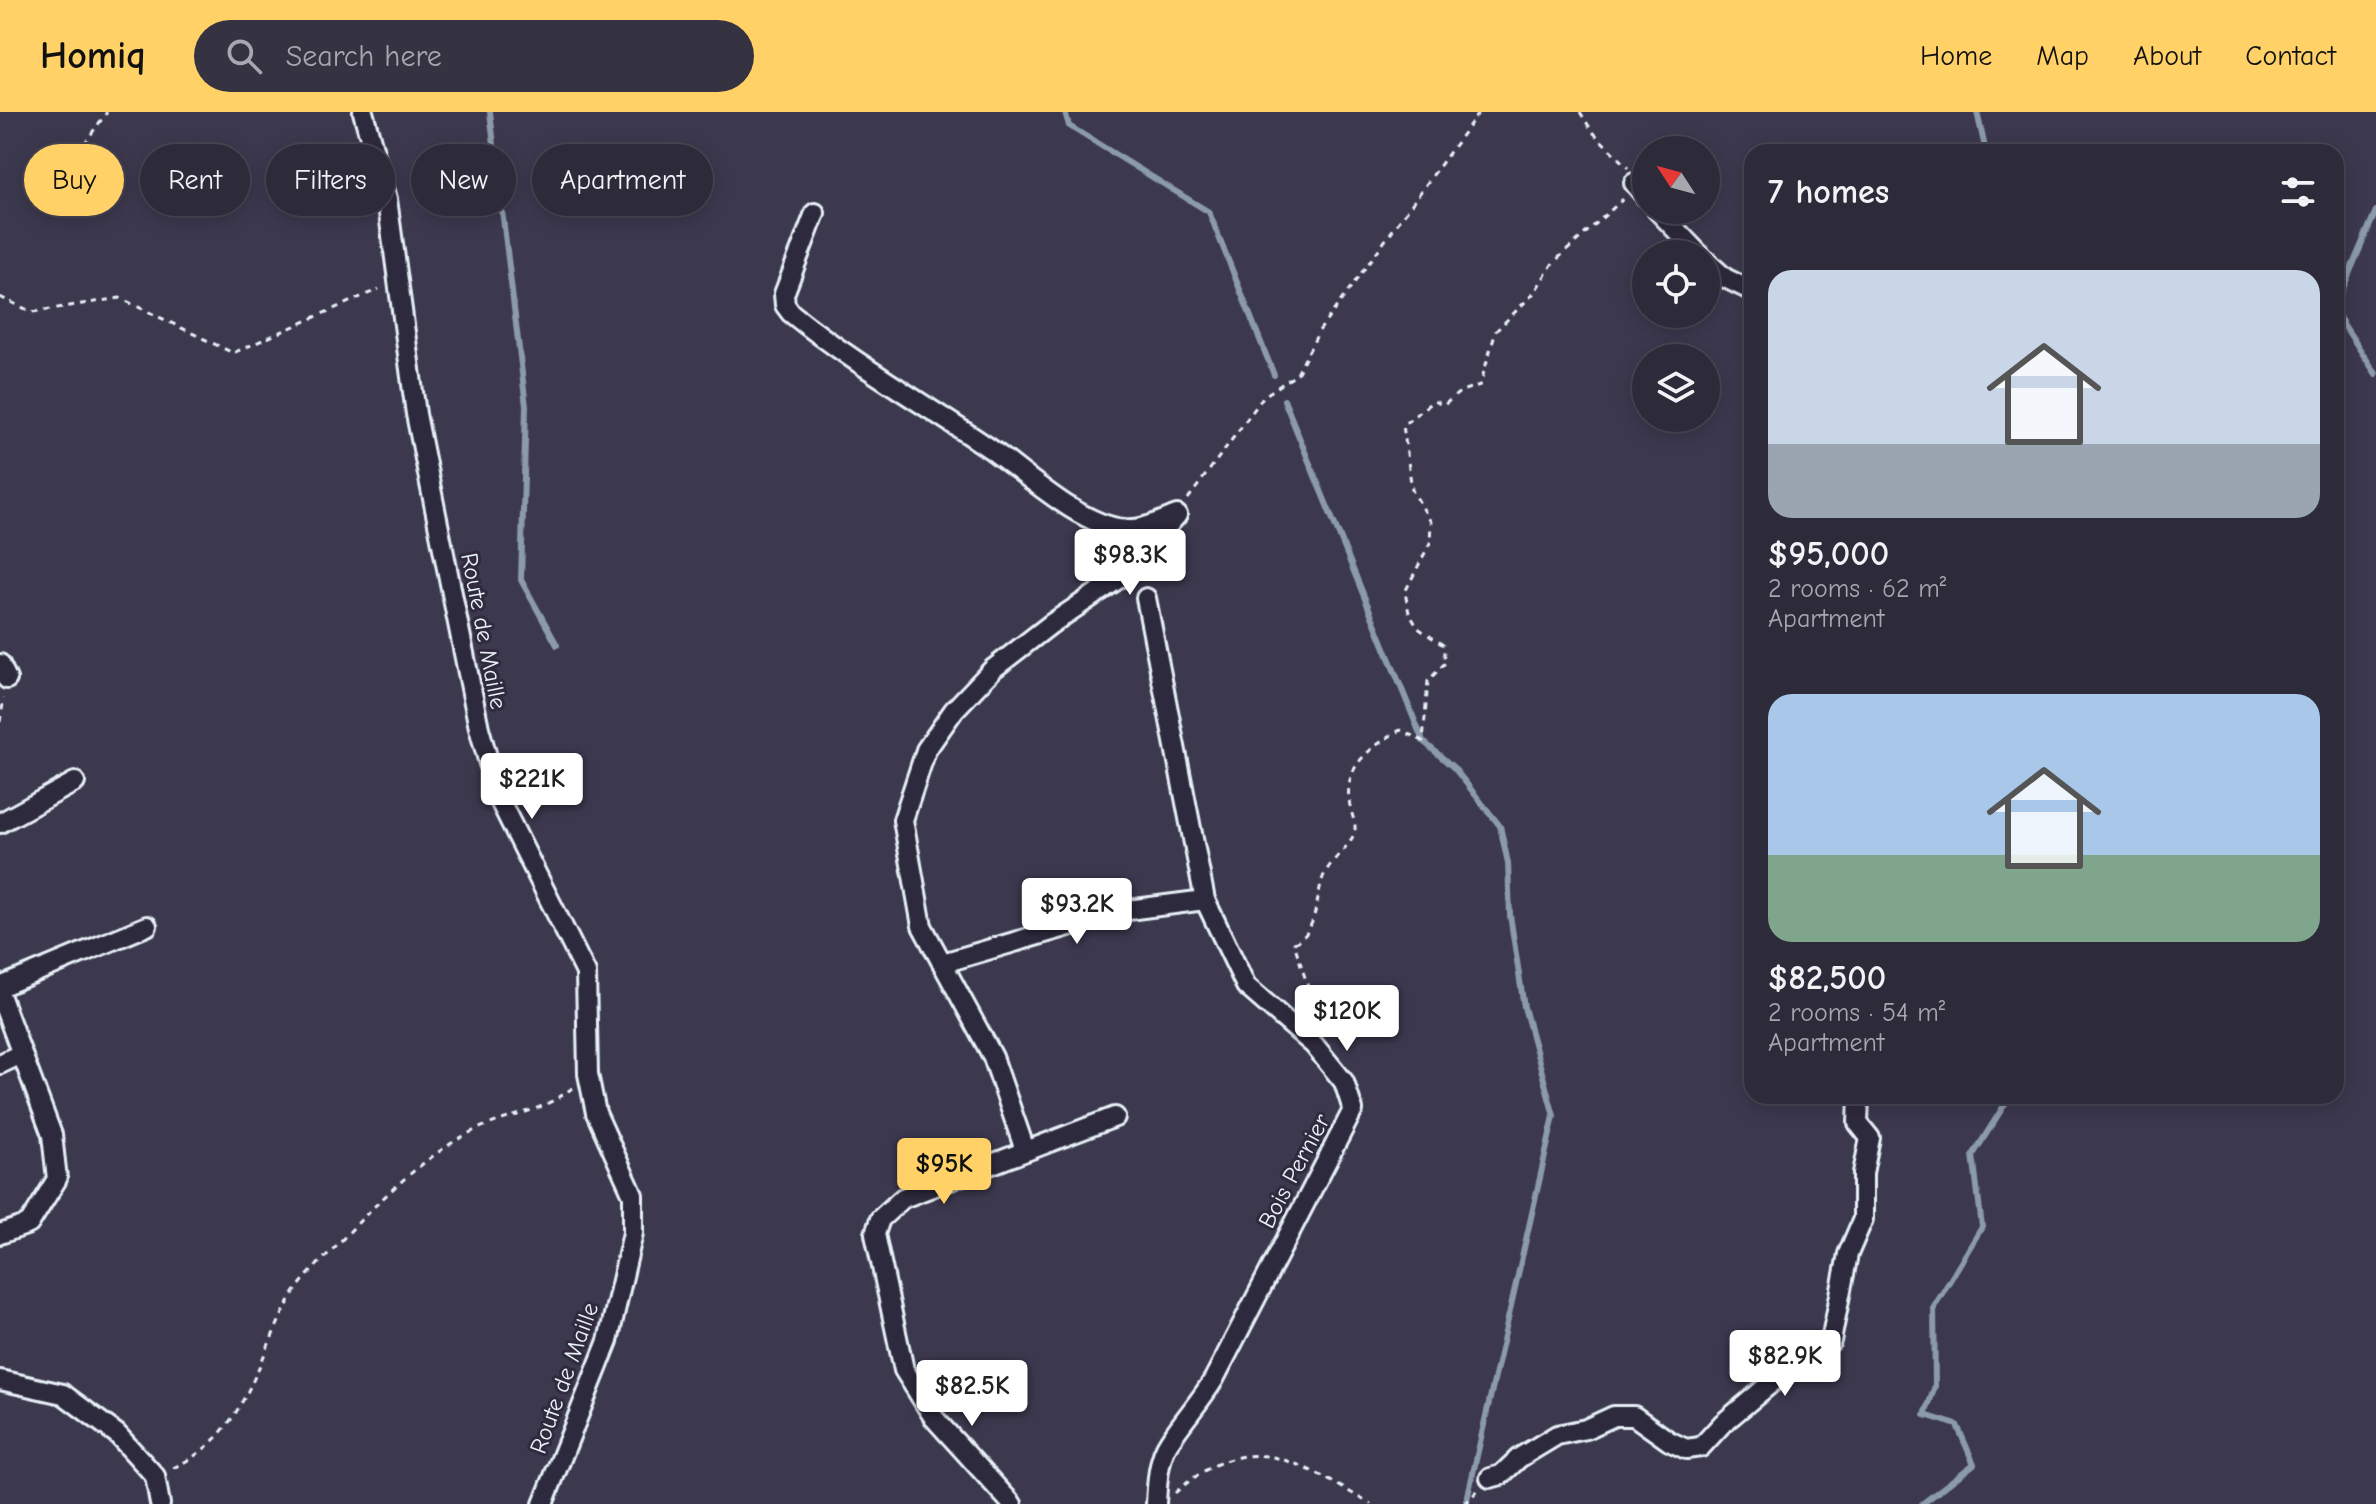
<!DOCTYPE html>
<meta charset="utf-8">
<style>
body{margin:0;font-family:"Comic Neue",sans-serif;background:#353242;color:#f1f3f6;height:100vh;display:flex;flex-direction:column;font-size:30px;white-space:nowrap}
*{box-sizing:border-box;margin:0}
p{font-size:26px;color:#a7a7af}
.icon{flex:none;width:44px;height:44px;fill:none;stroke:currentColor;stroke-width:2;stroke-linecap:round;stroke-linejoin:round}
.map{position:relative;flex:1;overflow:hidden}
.side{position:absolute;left:1744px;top:32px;width:600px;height:960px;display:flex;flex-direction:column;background:#2d2a3a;border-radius:24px;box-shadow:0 4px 20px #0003,0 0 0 2px #484654}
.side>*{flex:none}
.banner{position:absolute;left:24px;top:32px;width:760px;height:72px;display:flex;gap:16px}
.needle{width:52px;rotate:306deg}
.tools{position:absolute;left:1632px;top:24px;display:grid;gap:16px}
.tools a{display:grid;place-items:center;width:88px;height:88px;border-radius:50%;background:#2d2a3a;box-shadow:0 4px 20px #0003,0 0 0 2px #484654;font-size:40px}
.price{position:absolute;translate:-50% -68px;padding:0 18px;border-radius:8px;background:#fff;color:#222;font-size:26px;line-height:52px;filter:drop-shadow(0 2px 4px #0008)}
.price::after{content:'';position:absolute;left:50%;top:48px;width:24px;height:18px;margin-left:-12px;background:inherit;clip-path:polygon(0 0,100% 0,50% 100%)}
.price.current{background:#ffd166;color:#111}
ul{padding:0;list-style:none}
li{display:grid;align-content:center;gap:16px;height:424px;padding:0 24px}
li span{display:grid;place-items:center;height:248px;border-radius:24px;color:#555}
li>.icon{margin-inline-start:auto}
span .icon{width:144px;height:144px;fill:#fffc;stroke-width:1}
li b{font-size:34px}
h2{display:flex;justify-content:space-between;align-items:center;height:96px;padding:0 24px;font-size:34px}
.tag{padding:0 28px;border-radius:36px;background:#2d2a3a;box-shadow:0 4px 20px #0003,0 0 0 2px #484654;font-size:28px;line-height:72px}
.tag.current{background:#ffd166;color:#111}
header{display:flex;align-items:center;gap:48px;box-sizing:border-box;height:112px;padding:0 40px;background:#ffd166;color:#111}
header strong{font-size:38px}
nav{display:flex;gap:44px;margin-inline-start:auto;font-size:28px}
.search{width:560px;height:72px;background:#353242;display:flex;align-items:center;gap:20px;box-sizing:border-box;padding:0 28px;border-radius:44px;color:#a7a7af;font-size:30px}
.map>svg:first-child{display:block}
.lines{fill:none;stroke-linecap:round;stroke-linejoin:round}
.stream{stroke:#8b9bab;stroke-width:6}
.minor-casing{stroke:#e8f1f8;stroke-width:24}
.path{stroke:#e8f1f8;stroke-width:3;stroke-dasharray:6 6;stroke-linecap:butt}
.minor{stroke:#2f2a3d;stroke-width:18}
.labels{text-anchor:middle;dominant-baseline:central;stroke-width:6;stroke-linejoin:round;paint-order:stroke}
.street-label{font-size:24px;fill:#e8f1f8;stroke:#2f2a3d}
</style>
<header>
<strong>Homiq</strong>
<div class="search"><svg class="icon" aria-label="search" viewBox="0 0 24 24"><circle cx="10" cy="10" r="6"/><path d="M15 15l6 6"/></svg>Search here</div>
<nav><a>Home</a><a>Map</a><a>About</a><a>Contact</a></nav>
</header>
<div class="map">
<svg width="2376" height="1392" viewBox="0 0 2376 1392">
<rect width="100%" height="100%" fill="#3c384e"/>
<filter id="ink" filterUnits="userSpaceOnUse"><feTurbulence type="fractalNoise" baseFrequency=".0125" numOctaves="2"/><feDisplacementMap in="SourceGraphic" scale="16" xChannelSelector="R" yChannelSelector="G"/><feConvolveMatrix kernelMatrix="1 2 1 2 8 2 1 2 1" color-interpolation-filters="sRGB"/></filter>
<g filter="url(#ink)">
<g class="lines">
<g class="stream">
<path d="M490 0 526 294 521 468 557 533"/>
<path d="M1065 0 1069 14 1209 100 1274 263"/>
<path d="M1977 0 1986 40"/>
<path d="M2336 192 2376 99"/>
<path d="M2336 201 2376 262"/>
<path d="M1284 288 1423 629 1454 656 1500 714 1508 751 1510 803 1524 895 1554 1004 1466 1392"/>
<path d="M1922 1392 1974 1352 1957 1313 1925 1303 1935 1274 1934 1195 1982 1115 1973 1043 2010 984"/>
</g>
<defs>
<g id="minor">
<path d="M363 0 387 87 416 302 479 616 499 687 586 861 588 962 596 1001 633 1083V1121L608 1229 543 1392"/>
<path d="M1634 71 1646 85"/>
<path d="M1657 98 1699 142"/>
<path d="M815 101 784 182 785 193 791 201C853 251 923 291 989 336 1025 361 1079 413 1124 417 1142 419 1161 409 1177 403L1124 463 1051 512 993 557 954 598 926 638 903 708 922 814 993 945 1025 1038"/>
<path d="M1706 149 1725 166 1752 179"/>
<path d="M1146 486 1205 788 1246 874 1314 933 1344 970 1353 998 1214 1267C1200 1290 1183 1308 1169 1330 1158 1346 1157 1373 1156 1392"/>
<path d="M0 552 7 567"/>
<path d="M0 711 75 670"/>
<path d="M943 851 1120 799 1205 788"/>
<path d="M0 875 147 814"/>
<path d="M0 883 52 1023 57 1067 29 1112 0 1122"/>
<path d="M0 952 21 942"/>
<path d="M0 1268 63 1282 117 1322 155 1364 160 1392"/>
<path d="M1490 1366 1501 1363 1519 1346 1557 1323 1586 1317 1614 1304H1634L1669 1329 1686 1337 1701 1335 1722 1312 1776 1267 1787 1251 1815 1243 1831 1229 1848 1142 1863 1107V1061L1870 1026 1858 1011 1859 984"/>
<path d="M1012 1392 934 1306 904 1258 875 1122 880 1107 903 1086 1115 1005"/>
</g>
</defs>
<use href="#minor" class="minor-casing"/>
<g class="path">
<path d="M1580 0 1592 19 1628 56"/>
<path d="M84 32 107 0"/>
<path d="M0 185 32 200 120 186 233 241 379 177"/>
<path d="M1188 387 1264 284 1297 262 1319 219 1479 0"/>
<path d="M0 610 4 586"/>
<path d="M1305 901 1308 875 1294 831C1315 823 1316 791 1321 772 1326 750 1347 739 1354 722 1357 713 1353 707 1351 698 1340 656 1368 637 1400 618L1423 629 1428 569 1445 551 1443 533 1418 516 1409 501 1405 480 1430 431 1431 410 1412 378 1403 313 1433 289 1444 293 1461 279 1480 273 1496 219 1534 181 1553 151 1623 87"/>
<path d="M173 1356C247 1322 255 1250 291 1186 302 1167 323 1147 339 1131 375 1092 421 1047 469 1021 503 1004 545 1000 573 975"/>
<path d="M1175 1381C1251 1313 1296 1350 1371 1392"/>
<path d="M1465 1392 1479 1377"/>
</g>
<use href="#minor" class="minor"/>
</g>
</g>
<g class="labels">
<g class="street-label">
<text transform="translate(484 519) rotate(79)">Route de Maille</text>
<text transform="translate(1294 1059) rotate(-62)">Bois Pernier</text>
<text transform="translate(564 1266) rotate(-70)">Route de Maille</text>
</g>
</g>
</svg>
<div class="tools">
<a><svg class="needle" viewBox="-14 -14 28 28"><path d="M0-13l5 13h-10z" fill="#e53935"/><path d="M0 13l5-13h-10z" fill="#a7a7af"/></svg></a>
<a><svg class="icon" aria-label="locate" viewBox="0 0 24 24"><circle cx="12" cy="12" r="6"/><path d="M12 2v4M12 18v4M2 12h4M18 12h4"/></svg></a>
<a><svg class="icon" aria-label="layers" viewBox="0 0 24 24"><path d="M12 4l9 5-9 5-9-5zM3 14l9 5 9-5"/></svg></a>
</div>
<b class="price" style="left:1130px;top:485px">$98.3K</b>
<b class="price" style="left:532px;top:709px">$221K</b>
<b class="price" style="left:1077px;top:834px">$93.2K</b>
<b class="price" style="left:1347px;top:941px">$120K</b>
<b class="price current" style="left:944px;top:1094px">$95K</b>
<b class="price" style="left:1785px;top:1286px">$82.9K</b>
<b class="price" style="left:972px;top:1316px">$82.5K</b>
<div class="banner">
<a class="tag current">Buy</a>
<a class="tag">Rent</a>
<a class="tag">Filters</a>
<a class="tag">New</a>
<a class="tag">Apartment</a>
</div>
<section class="side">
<h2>7 homes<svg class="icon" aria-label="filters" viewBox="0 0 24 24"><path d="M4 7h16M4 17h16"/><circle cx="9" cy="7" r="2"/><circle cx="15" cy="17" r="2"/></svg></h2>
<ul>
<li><span style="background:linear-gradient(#c9d6e8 70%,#9aa5b1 0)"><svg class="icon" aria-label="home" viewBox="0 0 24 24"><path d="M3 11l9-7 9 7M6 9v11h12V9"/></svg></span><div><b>$95,000</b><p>2 rooms · 62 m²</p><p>Apartment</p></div></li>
<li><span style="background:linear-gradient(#a9c7e8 65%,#7fa58c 0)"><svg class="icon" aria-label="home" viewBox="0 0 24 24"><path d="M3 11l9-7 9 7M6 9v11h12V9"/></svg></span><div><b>$82,500</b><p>2 rooms · 54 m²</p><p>Apartment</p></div></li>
</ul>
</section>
</div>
